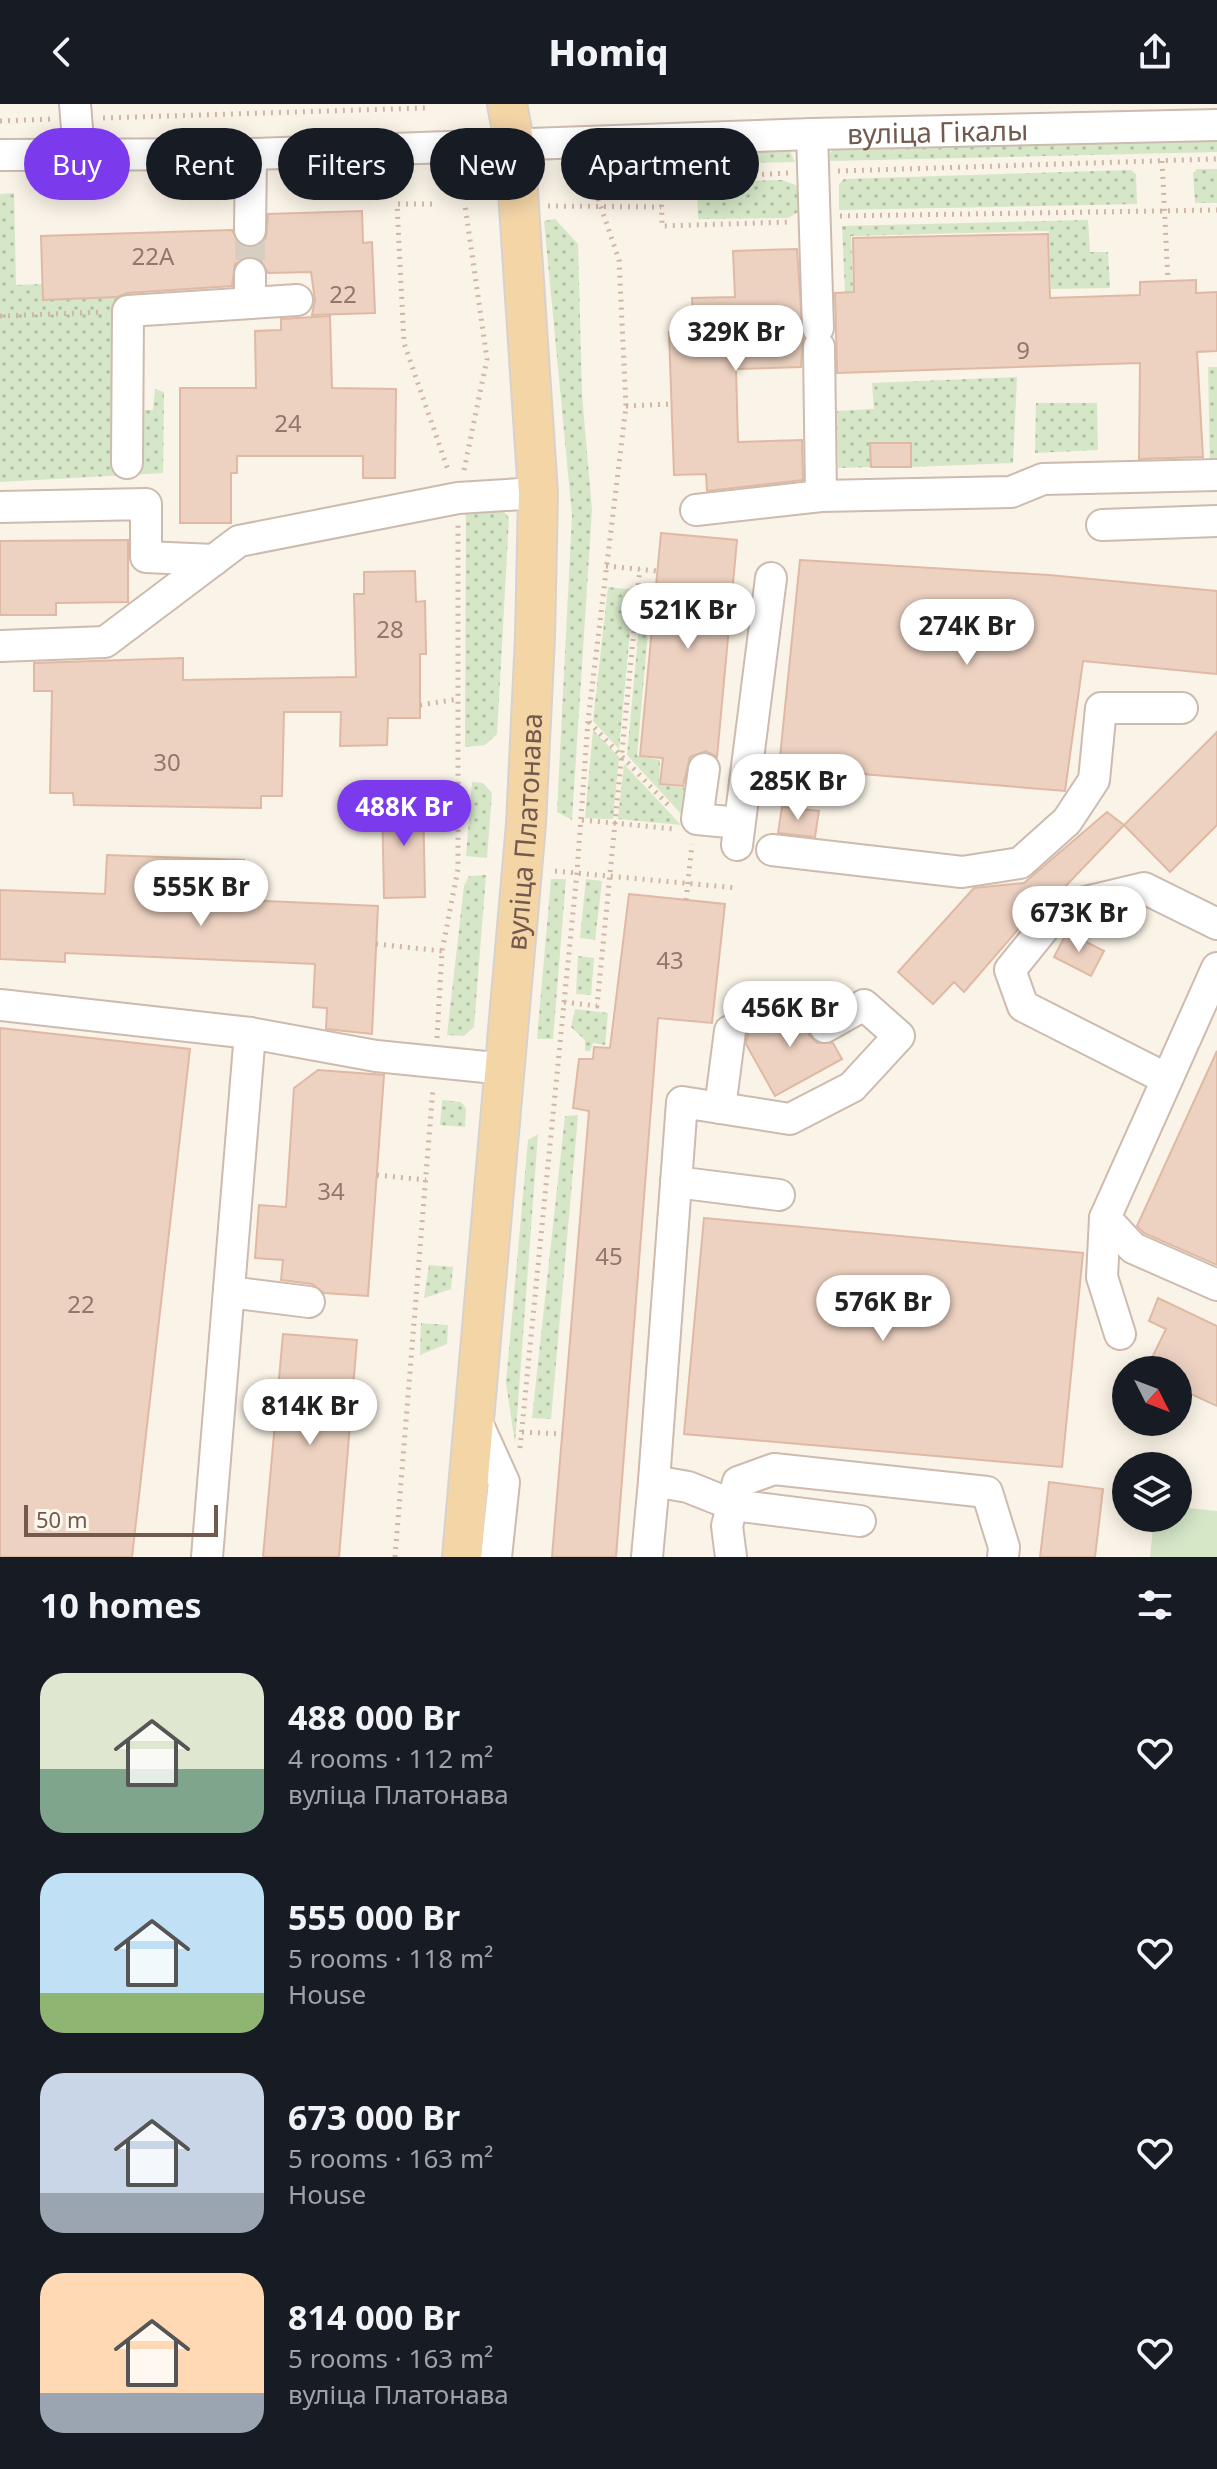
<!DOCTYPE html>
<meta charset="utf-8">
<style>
body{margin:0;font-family:"Noto Sans",sans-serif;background:#242831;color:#f1f3f6;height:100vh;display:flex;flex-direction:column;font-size:30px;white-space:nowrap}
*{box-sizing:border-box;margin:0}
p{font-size:26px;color:#9ea1a6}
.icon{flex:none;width:44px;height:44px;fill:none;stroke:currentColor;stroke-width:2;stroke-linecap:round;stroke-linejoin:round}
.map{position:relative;height:1453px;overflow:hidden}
.drawer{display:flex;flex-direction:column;background:#171b24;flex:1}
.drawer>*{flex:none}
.hud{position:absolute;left:24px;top:24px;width:800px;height:72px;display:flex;gap:16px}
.needle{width:52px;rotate:132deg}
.fabs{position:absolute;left:1112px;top:1252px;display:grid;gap:16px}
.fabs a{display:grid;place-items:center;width:80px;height:80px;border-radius:50%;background:#171b24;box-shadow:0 4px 20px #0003;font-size:40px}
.scale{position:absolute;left:24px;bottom:20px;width:194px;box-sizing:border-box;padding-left:8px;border:4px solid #725a4e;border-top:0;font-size:22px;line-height:28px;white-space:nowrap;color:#725a4e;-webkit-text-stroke:6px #fdf7ee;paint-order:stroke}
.price{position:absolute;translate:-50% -68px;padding:0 18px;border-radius:28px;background:#fff;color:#222;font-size:26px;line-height:52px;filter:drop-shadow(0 2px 4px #0008)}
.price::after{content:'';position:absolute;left:50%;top:48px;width:24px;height:18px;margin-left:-12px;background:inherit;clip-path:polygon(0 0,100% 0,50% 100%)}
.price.current{background:#7c3aed;color:#fff}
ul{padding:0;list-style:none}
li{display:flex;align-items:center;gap:24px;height:200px;padding:0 40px}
li span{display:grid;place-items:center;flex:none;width:224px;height:160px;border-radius:24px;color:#555}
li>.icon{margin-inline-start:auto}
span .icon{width:96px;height:96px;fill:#fffc;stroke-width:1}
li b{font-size:34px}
h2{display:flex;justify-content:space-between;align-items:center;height:96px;padding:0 40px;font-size:34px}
.chip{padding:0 28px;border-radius:36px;background:#171b24;box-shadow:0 4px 20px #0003;font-size:28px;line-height:72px}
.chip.current{background:#7c3aed;color:#fff}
header{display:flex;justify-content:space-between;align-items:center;height:104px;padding:0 40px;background:#171b24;font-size:36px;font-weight:800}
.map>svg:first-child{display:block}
.grass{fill:url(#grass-dots)}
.park{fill:#d5e7c7}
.building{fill:#edd2c1;stroke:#dfb9a3;stroke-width:2}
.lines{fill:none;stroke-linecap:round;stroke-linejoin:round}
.minor-tunnel{stroke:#d8cdc1;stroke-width:30;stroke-dasharray:30 15;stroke-linecap:butt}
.minor-casing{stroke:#ccbbae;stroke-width:34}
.major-casing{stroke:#d8d1cd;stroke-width:42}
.path{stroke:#d2b5a5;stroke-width:5;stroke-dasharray:2 6;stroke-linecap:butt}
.minor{stroke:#fff;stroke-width:30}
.major{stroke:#f3d5a6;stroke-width:38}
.labels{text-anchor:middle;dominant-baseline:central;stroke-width:8;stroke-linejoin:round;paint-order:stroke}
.number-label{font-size:24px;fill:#91786b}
.street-label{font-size:28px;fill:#725a4e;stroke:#fdf7ee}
</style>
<header><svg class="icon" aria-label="back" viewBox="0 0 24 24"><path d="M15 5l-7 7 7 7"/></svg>Homiq<svg class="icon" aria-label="share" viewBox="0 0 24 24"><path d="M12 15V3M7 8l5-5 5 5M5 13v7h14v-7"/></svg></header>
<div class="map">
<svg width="1217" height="1453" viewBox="0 0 1217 1453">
<defs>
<pattern id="grass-dots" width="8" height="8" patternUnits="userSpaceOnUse" patternTransform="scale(2)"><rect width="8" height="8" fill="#d5e7c7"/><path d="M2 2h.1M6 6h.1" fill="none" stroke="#b1bea4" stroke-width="1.8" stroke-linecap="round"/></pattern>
</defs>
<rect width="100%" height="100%" fill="#faf3e7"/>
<g class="grass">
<path d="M1217 35V48L830 57 829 50 835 44Z"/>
<path d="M789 45 795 58 623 62 605 59 598 50Z"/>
<path d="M1197 65H1217V99H1195L1193 69Z"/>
<path d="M1131 66 1136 70 1137 100 839 106V80L844 75Z"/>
<path d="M782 76 798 82 800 107 788 114 698 115 697 85 703 78Z"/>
<path d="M14 89 16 181 43 180 44 196 128 193V306H153L155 285 164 288 163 369 0 378V90Z"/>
<path d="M555 115 578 140 582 291 592 406 572 716 557 708 572 411 544 117Z"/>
<path d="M1088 116 1090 148H1108L1110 184 1051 185 1049 127 851 132 853 187 845 188 842 122Z"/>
<path d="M1208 263H1217V358L1210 361Z"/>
<path d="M1017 273 1013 359 911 363V339H871V363L838 364 837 307 874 305 872 279Z"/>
<path d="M1036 299H1097L1098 346 1035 349Z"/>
<path d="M466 400 501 404 509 414 497 630 485 641 465 643Z"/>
<path d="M608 483 634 486 619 645 593 617Z"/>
<path d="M642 491 651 493 637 652 660 656 659 681 686 684 683 712 627 651Z"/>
<path d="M593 626 619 653 613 715 585 714Z"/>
<path d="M624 660 681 721 618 715Z"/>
<path d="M472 678 483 679 492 689 487 754 466 752Z"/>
<path d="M486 771 474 923 464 932 447 931 464 782 469 772Z"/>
<path d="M551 775H566L553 935H537Z"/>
<path d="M586 775 602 777 595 836 580 834Z"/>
<path d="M578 852 594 854 591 891 576 890Z"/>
<path d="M575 905 608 909 605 941 593 939 590 947H585V936L571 923Z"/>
<path d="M442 996 461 998 466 1004 465 1023 440 1021Z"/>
<path d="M578 1011 551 1315 532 1314 565 1012Z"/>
<path d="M538 1030 515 1339 506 1279 528 1036Z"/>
<path d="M429 1161 453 1163 451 1185 424 1194Z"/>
<path d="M421 1219 448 1221 447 1240 420 1251Z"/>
</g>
<path class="park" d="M1178 1403 1217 1407V1453H1150L1154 1414H1178Z"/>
<g class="building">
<path d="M362 107 363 139 372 138 375 209 312 211 315 196 311 168 268 169 260 155 251 152 235 160 232 182 127 189 117 193 43 196 41 132 232 126 240 141 251 144 266 134 268 110Z"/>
<path d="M1048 130 1050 194 1140 191V178L1196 176V189L1217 188V247L1197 248 1203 353 1139 355 1140 259 837 269 835 189 854 188 853 134Z"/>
<path d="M797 145 803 234 801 263 736 265 738 338 802 336 803 376 707 387 706 370 674 371 669 228 694 227 692 194 735 193 733 147Z"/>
<path d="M330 212 332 284 396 285 395 374H363V352H237V369H231V419H180V284H256L255 227 281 226V215Z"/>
<path d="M870 339H911V363H871Z"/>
<path d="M661 429 737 436 717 653 706 647 690 653 683 682 660 680 663 654 640 652Z"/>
<path d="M128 436V498L56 499V511H0V437Z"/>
<path d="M800 456 1049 471 1217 487V570L1083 557 1065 687 779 663Z"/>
<path d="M415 467 416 498 425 497 426 550H420V614H388L387 641 340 642 341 608H284L282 692H261V704L74 701 73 689H50L52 587H34V559L183 554V576L356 573 354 490H364V468Z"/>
<path d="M1217 628V721L1170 768 1124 721Z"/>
<path d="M423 695 425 793 384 794 382 696Z"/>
<path d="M782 703 819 707 815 733 778 729Z"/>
<path d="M1107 708 1124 721 1063 785 1046 793 964 888 954 878 933 900 898 868 974 784 1024 779Z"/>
<path d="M107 751 244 756 243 796 378 802 372 930 326 925 327 904 313 903 315 860 65 849V858L0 855V786L105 790Z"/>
<path d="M629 790 725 800 712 919 658 914 616 1453H552L589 1007 573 1004 579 955H593L594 943 610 944Z"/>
<path d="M1067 828 1104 847 1091 872 1054 853Z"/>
<path d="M809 895 816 908 809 915V931L817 939H833L842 955 775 992 746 940 748 929Z"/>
<path d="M0 924 190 945 132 1453H0Z"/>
<path d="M1217 947V1161L1144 1129 1137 1122Z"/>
<path d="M318 966 384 971 368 1192 324 1189 312 1180 281 1176 283 1156 255 1154 259 1101 286 1103 294 984Z"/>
<path d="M704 1114 1083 1149 1062 1363 684 1330Z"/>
<path d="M1158 1194 1217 1222V1302L1178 1284V1266H1146L1166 1225 1149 1217Z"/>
<path d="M283 1230 357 1236 339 1453H263Z"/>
<path d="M1049 1378 1103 1385 1095 1453H1040Z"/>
</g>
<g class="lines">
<path class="minor-tunnel" d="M250 126V170"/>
<defs>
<g id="minor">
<path d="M75 0 79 48"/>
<path d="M812 30 818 224"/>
<path id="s1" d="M0 51 251 50 812 30 1217 21"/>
<path d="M250 126 251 50"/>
<path d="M250 199V170"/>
<path d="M819 243 821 392"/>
<path d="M127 359 128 207 297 196"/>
<path d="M0 403 146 400V453L214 456"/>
<path d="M696 406 821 392 1011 388 1043 375 1217 371"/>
<path d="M1102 421 1217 417"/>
<path d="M0 542 105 538 239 437 458 394 538 389"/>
<path d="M704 665 697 715 739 719"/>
<path d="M737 741 771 474"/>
<path d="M772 746 962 768 1020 759 1067 717 1094 676 1101 604H1182"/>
<path d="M1217 864 1105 1114 1133 1144 1217 1181"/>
<path d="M0 901 250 929 376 952 505 965"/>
<path d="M1167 975 1023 902 1010 866 1060 804 1144 784 1217 820"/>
<path d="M720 1004 730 927"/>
<path d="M676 1078 779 1091"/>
<path d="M1105 1114 1102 1173 1120 1230"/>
<path d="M229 1188 309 1198"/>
<path d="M474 1312 504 1378 496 1453"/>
<path d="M654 1377 682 998 790 1015 852 983 899 932 864 901 825 923"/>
<path d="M207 1453 250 929"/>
<path d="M647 1453 654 1377 688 1383 733 1401 860 1417"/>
<path d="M731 1453 727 1422 738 1378 774 1365 987 1388 1004 1443 1003 1453"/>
</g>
<g id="major">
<path id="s2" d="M462 1453 526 720 535 533 538 389 515 42 507 0"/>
</g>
</defs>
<use href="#minor" class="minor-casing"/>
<use href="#major" class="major-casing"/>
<g class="path">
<path d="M103 14 425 4"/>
<path d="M0 17 53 15"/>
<path d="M1162 57 1168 177"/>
<path d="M838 67 1217 55"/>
<path d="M788 69 661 76 662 122 790 118"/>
<path d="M432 100H397L404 239 449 369"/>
<path d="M548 102 661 103"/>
<path d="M840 112 1217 106"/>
<path d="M0 212 103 208"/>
<path d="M626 302 671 300"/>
<path d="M464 366 487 255 465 101"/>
<path d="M606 462 657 467"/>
<path d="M420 601 459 595"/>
<path d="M589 618 670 703"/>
<path d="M582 716 675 725"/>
<path d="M555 767 737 784"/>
<path d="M686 796 692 740"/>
<path d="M376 840 442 847"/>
<path d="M564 898 597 902 640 465"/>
<path d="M437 934 442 847 458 765V421"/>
<path d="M377 1071 426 1076"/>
<path d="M522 1328 563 1330"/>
<path d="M520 1344 577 768 588 617 626 302 619 156 588 65"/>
<path d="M395 1453 433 984"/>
</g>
<use href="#minor" class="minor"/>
<use href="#major" class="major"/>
</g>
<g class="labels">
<g class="number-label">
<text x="153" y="151">22А</text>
<text x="343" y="189">22</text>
<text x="1023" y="245">9</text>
<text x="288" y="318">24</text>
<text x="390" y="524">28</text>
<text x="167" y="657">30</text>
<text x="670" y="855">43</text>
<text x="331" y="1086">34</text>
<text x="609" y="1151">45</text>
<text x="81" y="1199">22</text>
</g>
<g class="street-label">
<text stroke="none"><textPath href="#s1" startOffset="938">вуліца Гікалы</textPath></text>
<text stroke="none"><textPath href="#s2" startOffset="728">вуліца Платонава</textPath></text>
</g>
</g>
</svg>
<div class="fabs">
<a><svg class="needle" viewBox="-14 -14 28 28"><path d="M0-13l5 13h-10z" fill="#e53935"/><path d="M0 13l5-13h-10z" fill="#9ea1a6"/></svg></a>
<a><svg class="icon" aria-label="layers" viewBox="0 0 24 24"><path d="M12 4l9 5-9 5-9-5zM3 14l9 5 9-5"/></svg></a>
</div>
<div class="scale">50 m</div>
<b class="price" style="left:736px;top:269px">329K Br</b>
<b class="price" style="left:688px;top:547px">521K Br</b>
<b class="price" style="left:967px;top:563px">274K Br</b>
<b class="price" style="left:798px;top:718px">285K Br</b>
<b class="price current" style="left:404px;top:744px">488K Br</b>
<b class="price" style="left:201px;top:824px">555K Br</b>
<b class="price" style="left:1079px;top:850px">673K Br</b>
<b class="price" style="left:790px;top:945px">456K Br</b>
<b class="price" style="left:883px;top:1239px">576K Br</b>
<b class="price" style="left:310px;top:1343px">814K Br</b>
<div class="hud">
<a class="chip current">Buy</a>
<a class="chip">Rent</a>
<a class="chip">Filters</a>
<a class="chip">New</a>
<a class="chip">Apartment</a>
</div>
</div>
<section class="drawer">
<h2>10 homes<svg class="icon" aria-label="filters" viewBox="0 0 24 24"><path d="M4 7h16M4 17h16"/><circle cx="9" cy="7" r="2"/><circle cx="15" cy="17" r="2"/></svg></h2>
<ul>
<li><span style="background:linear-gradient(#dfe7d0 60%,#7fa58c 0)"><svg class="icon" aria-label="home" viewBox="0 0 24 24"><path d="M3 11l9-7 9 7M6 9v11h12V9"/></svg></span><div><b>488 000 Br</b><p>4 rooms · 112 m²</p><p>вуліца Платонава</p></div><svg class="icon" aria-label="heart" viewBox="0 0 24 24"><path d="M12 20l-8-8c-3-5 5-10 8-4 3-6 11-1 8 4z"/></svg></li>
<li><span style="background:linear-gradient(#bfe0f5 75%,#8fb573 0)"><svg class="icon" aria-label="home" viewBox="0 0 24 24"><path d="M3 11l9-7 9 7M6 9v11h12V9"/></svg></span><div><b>555 000 Br</b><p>5 rooms · 118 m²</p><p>House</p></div><svg class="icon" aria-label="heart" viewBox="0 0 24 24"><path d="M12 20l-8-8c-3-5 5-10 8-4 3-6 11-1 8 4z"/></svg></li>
<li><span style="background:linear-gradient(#c9d6e8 75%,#9aa5b1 0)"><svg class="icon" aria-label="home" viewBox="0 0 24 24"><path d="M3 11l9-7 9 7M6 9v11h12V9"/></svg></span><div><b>673 000 Br</b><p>5 rooms · 163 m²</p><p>House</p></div><svg class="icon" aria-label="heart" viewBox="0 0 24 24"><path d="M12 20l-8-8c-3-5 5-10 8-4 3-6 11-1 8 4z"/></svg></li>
<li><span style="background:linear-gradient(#ffd9b3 75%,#9aa5b1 0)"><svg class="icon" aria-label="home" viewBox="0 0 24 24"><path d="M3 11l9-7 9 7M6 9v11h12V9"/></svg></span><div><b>814 000 Br</b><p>5 rooms · 163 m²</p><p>вуліца Платонава</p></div><svg class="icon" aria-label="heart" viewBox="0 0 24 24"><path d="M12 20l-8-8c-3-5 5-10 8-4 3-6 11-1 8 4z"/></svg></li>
</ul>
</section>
